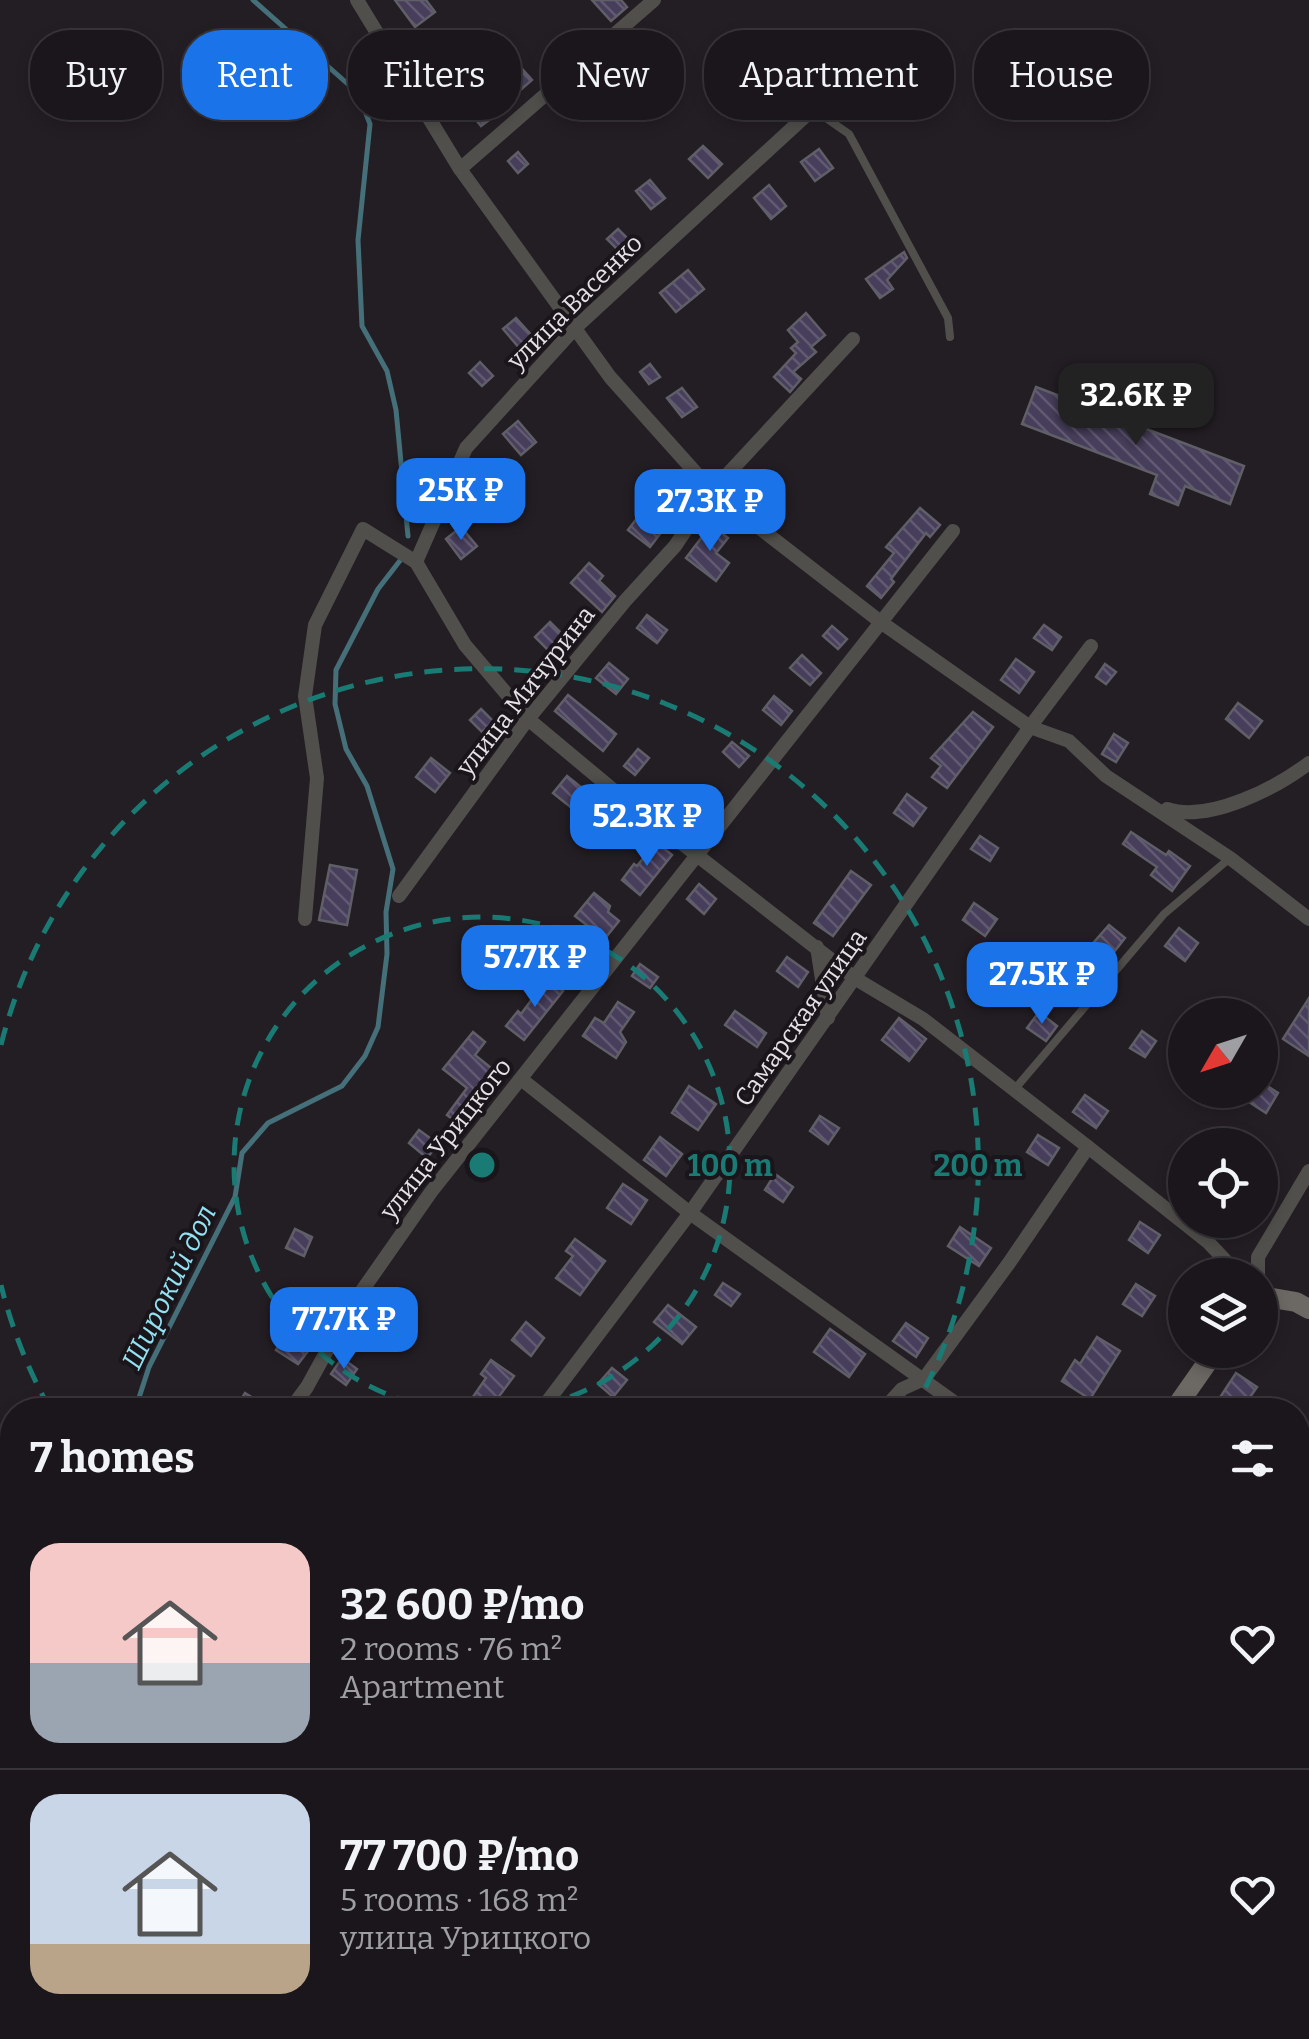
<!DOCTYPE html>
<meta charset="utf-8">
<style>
body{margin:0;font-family:Bitter,serif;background:#272328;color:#f1f3f6;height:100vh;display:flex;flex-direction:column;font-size:38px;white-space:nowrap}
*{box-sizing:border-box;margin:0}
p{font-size:32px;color:#9f9fa3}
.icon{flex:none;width:55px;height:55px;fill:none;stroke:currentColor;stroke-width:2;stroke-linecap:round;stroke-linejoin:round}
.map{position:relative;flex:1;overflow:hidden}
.drawer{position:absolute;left:0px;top:1398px;width:1310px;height:642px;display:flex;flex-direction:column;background:#1a161b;border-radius:40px 40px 0 0;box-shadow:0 5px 15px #0003,0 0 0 2px #38353a}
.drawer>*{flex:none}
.hud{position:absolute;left:30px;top:30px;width:1250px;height:90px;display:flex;gap:20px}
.needle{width:65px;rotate:231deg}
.buttons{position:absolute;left:1168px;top:998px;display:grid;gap:20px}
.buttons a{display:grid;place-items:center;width:110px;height:110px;border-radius:50%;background:#1a161b;box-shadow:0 5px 15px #0003,0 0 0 2px #38353a;font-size:50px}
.price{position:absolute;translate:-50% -85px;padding:0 22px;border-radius:20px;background:#1a73e8;color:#fff;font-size:32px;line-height:65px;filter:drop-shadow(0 2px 5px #0008)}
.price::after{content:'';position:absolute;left:50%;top:60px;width:30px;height:22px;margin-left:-15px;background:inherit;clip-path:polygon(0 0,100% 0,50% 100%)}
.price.on{background:#222;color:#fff}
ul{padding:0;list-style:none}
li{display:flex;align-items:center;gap:30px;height:250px;padding:0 30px}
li+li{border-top:2px solid #38353a}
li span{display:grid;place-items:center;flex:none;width:280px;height:200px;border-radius:30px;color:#555}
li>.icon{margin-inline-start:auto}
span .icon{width:120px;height:120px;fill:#fffc;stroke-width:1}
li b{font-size:42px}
h2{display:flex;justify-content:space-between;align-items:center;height:120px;padding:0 30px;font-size:42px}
.pill{padding:0 35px;border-radius:40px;background:#1a161b;box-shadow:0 5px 15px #0003,0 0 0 2px #38353a;font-size:35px;line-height:90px}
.pill.on{background:#1a73e8;color:#fff}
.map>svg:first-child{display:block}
.water{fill:#457079}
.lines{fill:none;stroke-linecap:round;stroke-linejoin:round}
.stream{stroke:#457079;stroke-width:5}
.building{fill:url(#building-back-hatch);stroke:#605e66;stroke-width:2.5}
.service{stroke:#514f4c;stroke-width:8}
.minor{stroke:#514f4c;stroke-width:14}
.secondary{stroke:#6c6965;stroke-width:20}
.ring{fill:none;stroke:#1a7b74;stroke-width:5;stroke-dasharray:18 12}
.labels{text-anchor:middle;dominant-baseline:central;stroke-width:8;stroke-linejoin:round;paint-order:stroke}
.street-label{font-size:25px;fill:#e5e2e6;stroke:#19151a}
.water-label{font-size:28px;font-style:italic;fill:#93e1f1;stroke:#19151a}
.centre{fill:#1a7b74;stroke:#19151a;stroke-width:5}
.ring-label{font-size:30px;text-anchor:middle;font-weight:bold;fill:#1a7b74;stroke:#19151a;stroke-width:8;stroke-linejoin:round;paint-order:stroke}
</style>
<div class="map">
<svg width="1309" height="2039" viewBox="0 0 1309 2039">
<defs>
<pattern id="building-back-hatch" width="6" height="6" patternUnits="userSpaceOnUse" patternTransform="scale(2.5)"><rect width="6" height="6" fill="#473e5b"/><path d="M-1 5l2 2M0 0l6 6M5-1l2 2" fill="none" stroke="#615a73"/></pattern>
</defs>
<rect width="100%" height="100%" fill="#231e24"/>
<path class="water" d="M1309 1877V2039H1180L1189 2028H1298V1891Z"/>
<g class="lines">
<g class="stream">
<path d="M253 0 358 93 370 124 358 240 362 326 387 371 396 410 408 536"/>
<path d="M135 1410 149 1367 235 1197 242 1153 268 1123 342 1086 365 1056 378 1027 387 954 386 912 393 869 367 786 346 749 335 704 336 670 378 589 402 558"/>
<path d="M12 1677 8 1789 12 1824"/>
<path d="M12 1855 5 1894 12 1979"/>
<path d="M47 2028 61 2039"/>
</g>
</g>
<g class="building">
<path d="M395 0H426L435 12 415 27Z"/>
<path d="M592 0H621L627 7 611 21Z"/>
<path d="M786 61 810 86 779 114 756 90Z"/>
<path d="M516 62 532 80 517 93 501 74Z"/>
<path d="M482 94 497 114 481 126 465 106Z"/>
<path d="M703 146 722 164 708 178 689 159Z"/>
<path d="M819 149 833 168 815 181 801 162Z"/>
<path d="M518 152 528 164 518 173 508 161Z"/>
<path d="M650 180 665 198 651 209 636 191Z"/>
<path d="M769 185 786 206 771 219 754 198Z"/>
<path d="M618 229 631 242 620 252 607 239Z"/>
<path d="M904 252 907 258 887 280 893 289 880 298 866 279Z"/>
<path d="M688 270 704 289 676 312 660 293Z"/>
<path d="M806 313 825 335 811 347 816 352 793 372 801 379 790 392 774 377 796 353 791 348 798 342 788 330Z"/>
<path d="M516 318 534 338 521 350 503 329Z"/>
<path d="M480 362 493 376 482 386 469 373Z"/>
<path d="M650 364 660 377 649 384 640 372Z"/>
<path d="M1036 387 1244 466 1230 504 1185 486 1178 505 1150 494 1157 475 1022 424Z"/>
<path d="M682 388 697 407 682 417 667 398Z"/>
<path d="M518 421 536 442 521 455 503 434Z"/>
<path d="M920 508 940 525 930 537 926 533 891 579 894 582 881 598 867 586 894 553 886 547Z"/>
<path d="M641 513 663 530 650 547 628 530Z"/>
<path d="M711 525 728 538 716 553 729 563 716 581 686 558Z"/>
<path d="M461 527 477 546 461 559 446 539Z"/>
<path d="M589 563 603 576 599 581 615 596 602 612 571 583Z"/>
<path d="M647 615 667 630 657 643 637 628Z"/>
<path d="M550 622 568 640 553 655 535 637Z"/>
<path d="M1044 625 1061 637 1052 650 1034 638Z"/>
<path d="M832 626 847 639 838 649 823 636Z"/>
<path d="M802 655 821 673 810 685 790 668Z"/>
<path d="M1016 659 1034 672 1019 693 1001 680Z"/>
<path d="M609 663 628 679 616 694 596 678Z"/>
<path d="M1105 664 1116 672 1106 684 1096 677Z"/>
<path d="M568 695 616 734 603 751 555 711Z"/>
<path d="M774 696 792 711 781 725 763 710Z"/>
<path d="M1238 703 1262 721 1249 738 1226 719Z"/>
<path d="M481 709 493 721 482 732 470 720Z"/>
<path d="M973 712 993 727 947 788 932 777 941 766 931 758Z"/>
<path d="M1114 734 1128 743 1116 762 1102 754Z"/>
<path d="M732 742 749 756 739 767 723 752Z"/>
<path d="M638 749 649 758 635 775 624 766Z"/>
<path d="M431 758 450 773 435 792 416 777Z"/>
<path d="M567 776 587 792 573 809 553 793Z"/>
<path d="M685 793 702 808 690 823 673 808Z"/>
<path d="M907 794 926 808 913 826 894 813Z"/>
<path d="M1131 832 1166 855 1169 851 1190 866 1172 891 1151 875 1157 867 1123 844Z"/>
<path d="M980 836 998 848 990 861 971 849Z"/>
<path d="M656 842 672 855 640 895 622 880 634 864 637 866Z"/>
<path d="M330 865 357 870 347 925 319 920Z"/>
<path d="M851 871 871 885 833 936 814 923Z"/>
<path d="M699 884 716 899 704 914 687 899Z"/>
<path d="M594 893 610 906 608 912 619 921 586 962 569 949 588 926 575 916Z"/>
<path d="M974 903 997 919 985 936 963 920Z"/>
<path d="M1109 925 1125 938 1111 956 1094 942Z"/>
<path d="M1179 928 1198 943 1185 961 1165 946Z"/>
<path d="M787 957 808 972 798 987 777 971Z"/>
<path d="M640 964 658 977 650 988 632 976Z"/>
<path d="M1065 978 1083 991 1073 1004 1055 991Z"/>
<path d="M547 979 563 991 524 1040 506 1026 518 1011 521 1014Z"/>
<path d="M1309 998V1056L1283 1039Z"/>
<path d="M618 1002 634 1012 620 1032 626 1042 616 1058 583 1036 595 1018 604 1023Z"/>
<path d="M735 1011 766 1033 757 1047 725 1025Z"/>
<path d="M1039 1012 1057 1026 1046 1041 1027 1028Z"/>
<path d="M899 1018 926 1039 909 1061 882 1040Z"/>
<path d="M1142 1031 1156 1041 1145 1057 1130 1048Z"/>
<path d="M473 1032 485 1042 475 1055 496 1072 483 1088 489 1093 463 1127 447 1115 467 1088 443 1069Z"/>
<path d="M1260 1081 1278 1093 1266 1113 1243 1098 1248 1090H1260Z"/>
<path d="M689 1086 716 1104 698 1130 672 1113Z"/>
<path d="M1085 1095 1108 1111 1096 1128 1073 1112Z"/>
<path d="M820 1116 839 1128 828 1144 810 1131Z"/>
<path d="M419 1130 438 1144 427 1158 409 1143Z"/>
<path d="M1038 1135 1059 1148 1048 1165 1027 1152Z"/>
<path d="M660 1137 682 1154 666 1176 644 1160Z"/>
<path d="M775 1174 793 1187 783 1202 765 1190Z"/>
<path d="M623 1184 647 1200 631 1224 607 1208Z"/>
<path d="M1140 1222 1160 1235 1148 1253 1129 1240Z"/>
<path d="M960 1227 991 1248 979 1266 948 1246Z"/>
<path d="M295 1229 312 1237 304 1256 286 1248Z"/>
<path d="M575 1239 605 1261 580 1295 556 1278 573 1256 566 1251Z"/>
<path d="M723 1283 740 1294 731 1306 715 1295Z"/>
<path d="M1136 1284 1155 1296 1142 1316 1123 1304Z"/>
<path d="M668 1305 696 1327 682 1344 654 1322Z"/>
<path d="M526 1322 544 1338 531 1356 512 1340Z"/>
<path d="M906 1323 928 1338 916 1357 893 1341Z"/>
<path d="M830 1329 865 1354 849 1377 814 1352Z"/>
<path d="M287 1332 312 1346 298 1364 276 1350Z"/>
<path d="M1097 1337 1120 1351 1090 1399 1062 1381 1075 1360 1080 1364Z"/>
<path d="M342 1358 357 1369 346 1385 331 1374Z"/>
<path d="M491 1360 514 1376 489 1410H464L486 1378 481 1374Z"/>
<path d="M612 1368 627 1380 613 1397 598 1384Z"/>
<path d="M1236 1373 1257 1387 1241 1410 1221 1396Z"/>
<path d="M245 1393 273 1410H235Z"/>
</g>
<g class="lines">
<g class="service">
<path d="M813 109 849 134 948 318 950 337"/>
<path d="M1014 1090 1164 914 1230 858"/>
</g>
<g class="minor">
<path d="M357 0 460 169 610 377 712 491 882 623 1030 727 1069 741 1106 776 1230 858 1309 919"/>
<path d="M460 169 654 0"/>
<path d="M416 562 466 448 575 328 813 109"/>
<path d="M1167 809C1209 823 1276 788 1309 763"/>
<path d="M399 896 528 719 625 601 675 546 712 491 853 339"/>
<path d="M305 919 317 778 305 696 315 625 363 529 416 562 465 645 528 719 612 789 856 979 923 1019 1088 1147 1208 1242 1239 1275"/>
<path d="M817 947 828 1018"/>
<path d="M521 1079 690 1213 965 1410"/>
<path d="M1258 1275V1257L1309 1171"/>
<path d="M290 1410 307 1387 352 1305 431 1192 953 531"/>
<path d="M541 1410 690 1213 1030 727 1091 646"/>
<path d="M883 1410 902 1389 924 1379 1009 1263 1088 1147"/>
<path d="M1298 1792 1309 1775"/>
<path d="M366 2028 369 2039"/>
<path d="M870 2028 885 2039"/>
<path d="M72 2029 73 2028"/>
<path d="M349 2039 354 2028"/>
<path d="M1124 2039 1134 2028"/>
</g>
<g class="secondary">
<path d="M1260 1296 1296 1302 1309 1309"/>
<path d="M1174 1410 1216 1350"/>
<path d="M620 2039 629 2028"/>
</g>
</g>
<g class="ring">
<path d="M443 1410A248 248 0 1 1 521 1410"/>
<path d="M50 1409A496 496 0 0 1 1 1285M1 1045A496 496 0 1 1 914 1409"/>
</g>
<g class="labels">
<g class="street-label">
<text transform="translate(575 302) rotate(-45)">улица Васенко</text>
<text transform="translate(526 691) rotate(-52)">улица Мичурина</text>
<text transform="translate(801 1018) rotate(-55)">Самарская улица</text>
<text transform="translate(446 1139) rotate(-52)">улица Урицкого</text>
</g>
<g class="water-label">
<text transform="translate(169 1287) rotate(-64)">Широкий дол</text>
</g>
</g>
<circle cx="482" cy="1165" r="15" class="centre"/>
<g class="ring-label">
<text x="730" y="1176">100 m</text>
<text x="978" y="1176">200 m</text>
</g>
</svg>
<div class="buttons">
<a><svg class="needle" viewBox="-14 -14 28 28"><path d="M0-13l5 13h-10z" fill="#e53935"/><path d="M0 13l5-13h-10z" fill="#9f9fa3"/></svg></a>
<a><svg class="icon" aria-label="locate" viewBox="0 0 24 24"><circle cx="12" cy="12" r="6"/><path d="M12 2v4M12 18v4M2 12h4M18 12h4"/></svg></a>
<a><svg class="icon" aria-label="layers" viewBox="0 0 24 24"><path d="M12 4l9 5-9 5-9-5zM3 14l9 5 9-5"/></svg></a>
</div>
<b class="price on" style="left:1136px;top:448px">32.6K ₽</b>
<b class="price" style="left:461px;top:543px">25K ₽</b>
<b class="price" style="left:710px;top:554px">27.3K ₽</b>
<b class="price" style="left:647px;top:869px">52.3K ₽</b>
<b class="price" style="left:535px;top:1010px">57.7K ₽</b>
<b class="price" style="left:1042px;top:1027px">27.5K ₽</b>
<b class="price" style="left:344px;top:1372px">77.7K ₽</b>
<div class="hud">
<a class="pill">Buy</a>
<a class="pill on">Rent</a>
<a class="pill">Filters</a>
<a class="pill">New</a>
<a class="pill">Apartment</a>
<a class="pill">House</a>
</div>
<section class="drawer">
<h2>7 homes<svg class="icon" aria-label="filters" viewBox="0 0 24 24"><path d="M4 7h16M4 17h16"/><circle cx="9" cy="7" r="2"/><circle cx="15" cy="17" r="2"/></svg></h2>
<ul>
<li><span style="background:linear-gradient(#f6c9c9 60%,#9aa5b1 0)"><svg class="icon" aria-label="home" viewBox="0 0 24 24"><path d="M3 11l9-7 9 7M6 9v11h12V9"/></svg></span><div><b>32 600 ₽/mo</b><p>2 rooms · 76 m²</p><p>Apartment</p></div><svg class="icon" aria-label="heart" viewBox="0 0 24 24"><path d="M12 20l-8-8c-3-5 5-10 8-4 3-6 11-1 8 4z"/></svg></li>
<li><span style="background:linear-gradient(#c9d6e8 75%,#b9a48a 0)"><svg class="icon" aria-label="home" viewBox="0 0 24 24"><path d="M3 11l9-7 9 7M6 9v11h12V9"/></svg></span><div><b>77 700 ₽/mo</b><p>5 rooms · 168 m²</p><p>улица Урицкого</p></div><svg class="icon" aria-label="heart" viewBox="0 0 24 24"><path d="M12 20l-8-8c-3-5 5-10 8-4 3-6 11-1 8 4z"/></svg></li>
</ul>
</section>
</div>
